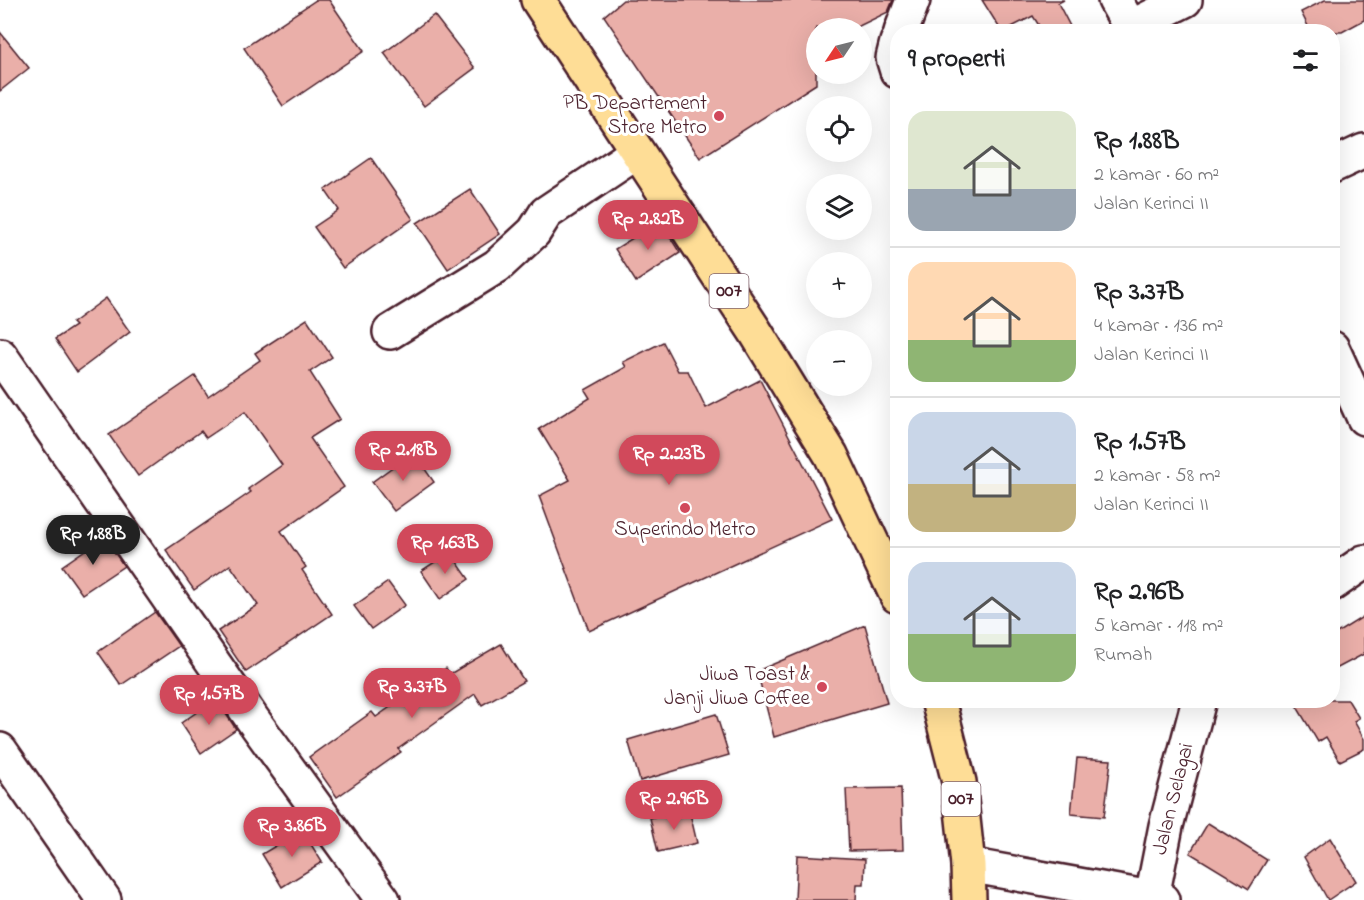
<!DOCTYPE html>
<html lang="id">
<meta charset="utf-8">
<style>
body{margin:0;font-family:"Indie Flower",sans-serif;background:#f6f6f6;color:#202124;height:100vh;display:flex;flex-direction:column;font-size:22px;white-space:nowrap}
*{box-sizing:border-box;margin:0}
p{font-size:20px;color:#757577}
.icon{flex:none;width:33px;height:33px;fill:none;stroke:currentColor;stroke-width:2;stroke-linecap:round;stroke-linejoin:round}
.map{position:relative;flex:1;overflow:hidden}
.drawer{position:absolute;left:890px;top:24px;width:450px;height:684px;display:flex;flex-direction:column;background:#fff;border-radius:24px;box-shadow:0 6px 24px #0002}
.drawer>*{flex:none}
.needle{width:39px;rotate:235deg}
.controls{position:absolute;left:806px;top:18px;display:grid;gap:12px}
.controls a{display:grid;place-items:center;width:66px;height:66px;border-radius:50%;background:#fff;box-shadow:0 6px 24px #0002;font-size:30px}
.price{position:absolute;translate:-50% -51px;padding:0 14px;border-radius:21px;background:#d1495b;color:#fff;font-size:20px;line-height:39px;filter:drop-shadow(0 2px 3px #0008)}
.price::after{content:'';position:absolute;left:50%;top:36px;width:18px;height:14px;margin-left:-9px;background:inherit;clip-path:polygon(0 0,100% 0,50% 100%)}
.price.on{background:#222;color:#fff}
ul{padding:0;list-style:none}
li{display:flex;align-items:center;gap:18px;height:150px;padding:0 18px}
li+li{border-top:2px solid #e0e0e0}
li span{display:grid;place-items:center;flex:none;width:168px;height:120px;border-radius:18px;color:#555}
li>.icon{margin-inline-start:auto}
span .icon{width:72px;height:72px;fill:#fffc;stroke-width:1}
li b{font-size:26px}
h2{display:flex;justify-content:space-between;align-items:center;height:72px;padding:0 18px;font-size:26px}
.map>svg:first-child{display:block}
.building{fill:#eaafa9;stroke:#4a1f2b;stroke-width:1.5}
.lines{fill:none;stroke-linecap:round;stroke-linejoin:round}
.minor-casing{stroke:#4a1f2b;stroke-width:38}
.primary-casing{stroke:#4a1f2b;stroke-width:38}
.minor{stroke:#fff;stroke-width:33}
.primary{stroke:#fedd96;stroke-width:33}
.poi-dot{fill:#d1495b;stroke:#fff;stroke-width:2}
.labels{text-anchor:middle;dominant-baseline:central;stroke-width:6;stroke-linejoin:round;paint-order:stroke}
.shield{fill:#fff;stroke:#80626b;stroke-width:1.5}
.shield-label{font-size:20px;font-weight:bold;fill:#4a1f2b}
.poi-label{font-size:21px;fill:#4a1f2b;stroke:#fff;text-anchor:end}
.street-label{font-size:21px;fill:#4a1f2b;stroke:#fff}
</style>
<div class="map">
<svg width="1364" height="900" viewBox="0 0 1364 900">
<rect width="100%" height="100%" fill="#fff"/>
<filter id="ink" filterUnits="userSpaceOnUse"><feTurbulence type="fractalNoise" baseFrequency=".0167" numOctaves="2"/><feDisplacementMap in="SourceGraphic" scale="12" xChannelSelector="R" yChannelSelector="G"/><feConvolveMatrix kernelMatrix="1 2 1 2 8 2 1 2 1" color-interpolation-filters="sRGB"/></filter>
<g filter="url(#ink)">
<g class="building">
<path d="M316 0H329L364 51 283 106 244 48Z"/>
<path d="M623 0H893L888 12 855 28H816V84L700 158 604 16Z"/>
<path d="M982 0H1064L1058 3 1073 32H1043L1033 16 1002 32Z"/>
<path d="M1325 0H1364V20L1342 32H1311L1301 12Z"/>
<path d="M434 15 475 68 424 106 384 53Z"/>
<path d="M0 32 29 68 0 91Z"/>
<path d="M371 158 413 219 343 268 314 227 339 210 325 190Z"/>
<path d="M470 189 500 234 448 269 417 223Z"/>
<path d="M660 221 680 253 636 282 615 249Z"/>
<path d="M106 298 130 332 77 372 55 339 75 326 72 323Z"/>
<path d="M307 319 332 357 310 372 340 419 310 438 344 487 281 531 306 567 302 570 332 614 246 672 218 631 258 605 230 565 194 590 166 550 251 492 248 489 282 465 245 412 206 438 201 431 138 476 109 435 195 376 208 396 260 360 255 353Z"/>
<path d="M663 342 678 371H688L706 408 760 380 832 519 589 631 539 496 570 480 539 429 590 398 585 390 626 367 623 362Z"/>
<path d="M413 452 434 482 394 511 372 482Z"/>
<path d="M104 537 124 566 82 594 62 566Z"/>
<path d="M450 552 469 579 440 599 421 571Z"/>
<path d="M388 582 405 605 371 629 354 606Z"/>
<path d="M155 612 179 646 121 685 98 652Z"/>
<path d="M1364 616V654L1332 671V636Z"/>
<path d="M865 625 887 703 774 737 757 671Z"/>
<path d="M501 644 524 681 482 705 475 694 398 749 401 752 337 797 309 757 372 712 376 717 446 668 450 674Z"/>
<path d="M216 699 236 729 201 753 181 723Z"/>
<path d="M1293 700H1348L1359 718 1354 721 1364 739V749L1340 761 1326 737 1318 742Z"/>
<path d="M716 714 729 755 640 781 628 740Z"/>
<path d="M1077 758 1111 760 1104 817 1071 814Z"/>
<path d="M901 788 903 850 849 851 846 789Z"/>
<path d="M689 809 697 843 658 852 650 818Z"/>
<path d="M1208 823 1267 860 1249 889 1190 853Z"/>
<path d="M302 830 322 862 282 887 262 854Z"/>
<path d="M1330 838 1356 881 1328 900 1304 857Z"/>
<path d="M797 855 865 859 864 884H857L856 900H795Z"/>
</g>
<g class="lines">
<defs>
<g id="minor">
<path d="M1115 0 1133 32"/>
<path d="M1131 27 1185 0"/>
<path d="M901 32 913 0"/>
<path d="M897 42 893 58 897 71"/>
<path d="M1332 166 1364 151"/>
<path d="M390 332 497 266 534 232 546 213 637 152"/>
<path d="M1332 348 1364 418"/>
<path d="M0 355 253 720 383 900"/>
<path d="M1332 584 1364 562"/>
<path d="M0 750 104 900"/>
<path d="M968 865 1162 900"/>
<path d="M1152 897 1166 826 1199 700"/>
</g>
<g id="primary">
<path d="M538 0 755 331 831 455 897 596"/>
<path d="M938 700 959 782 968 865 969 900"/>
</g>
</defs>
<use href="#minor" class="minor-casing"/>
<use href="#primary" class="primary-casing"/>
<use href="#minor" class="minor"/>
<use href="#primary" class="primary"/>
</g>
</g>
<g class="poi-dot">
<circle cx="719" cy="116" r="6"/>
<circle cx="685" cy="508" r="6"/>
<circle cx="822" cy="687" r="6"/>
</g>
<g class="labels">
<g class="shield">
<rect x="709.5" y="274" width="39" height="34" rx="4.5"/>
<rect x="941.5" y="782" width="39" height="34" rx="4.5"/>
</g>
<g class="shield-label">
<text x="729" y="291">007</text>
<text x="961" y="799">007</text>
</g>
<g class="poi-label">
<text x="707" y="104">PB Departement<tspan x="707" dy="24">Store Metro</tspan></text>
<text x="685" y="530" text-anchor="middle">Superindo Metro</text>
<text x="810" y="675">Jiwa Toast &amp;<tspan x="810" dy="24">Janji Jiwa Coffee</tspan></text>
</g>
<g class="street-label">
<text transform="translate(1174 799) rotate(-76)">Jalan Selagai</text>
</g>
</g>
</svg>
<div class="controls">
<a><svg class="needle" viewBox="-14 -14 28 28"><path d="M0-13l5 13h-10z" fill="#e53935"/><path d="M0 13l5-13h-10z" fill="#757577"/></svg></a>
<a><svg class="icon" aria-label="locate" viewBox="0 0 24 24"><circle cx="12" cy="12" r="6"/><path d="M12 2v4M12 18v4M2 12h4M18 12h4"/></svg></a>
<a><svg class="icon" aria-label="layers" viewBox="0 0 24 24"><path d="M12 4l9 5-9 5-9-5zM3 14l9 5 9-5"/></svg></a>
<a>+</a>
<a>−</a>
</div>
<b class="price" style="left:648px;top:251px">Rp 2.82B</b>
<b class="price" style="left:403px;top:482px">Rp 2.18B</b>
<b class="price" style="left:669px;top:486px">Rp 2.23B</b>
<b class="price on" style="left:93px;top:566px">Rp 1.88B</b>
<b class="price" style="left:445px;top:575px">Rp 1.63B</b>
<b class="price" style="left:412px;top:719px">Rp 3.37B</b>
<b class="price" style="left:209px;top:726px">Rp 1.57B</b>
<b class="price" style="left:674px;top:831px">Rp 2.96B</b>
<b class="price" style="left:292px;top:858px">Rp 3.86B</b>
<section class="drawer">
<h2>9 properti<svg class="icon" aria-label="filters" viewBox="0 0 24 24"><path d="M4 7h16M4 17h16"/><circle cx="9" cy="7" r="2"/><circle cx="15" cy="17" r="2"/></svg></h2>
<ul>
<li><span style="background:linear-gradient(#dfe7d0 65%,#9aa5b1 0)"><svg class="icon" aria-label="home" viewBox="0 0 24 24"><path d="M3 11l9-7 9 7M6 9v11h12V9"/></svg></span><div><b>Rp 1.88B</b><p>2 kamar · 60 m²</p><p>Jalan Kerinci II</p></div></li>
<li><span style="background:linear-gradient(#ffd9b3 65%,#8fb573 0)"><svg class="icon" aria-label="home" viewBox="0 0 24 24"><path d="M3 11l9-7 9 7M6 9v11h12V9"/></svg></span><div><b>Rp 3.37B</b><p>4 kamar · 136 m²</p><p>Jalan Kerinci II</p></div></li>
<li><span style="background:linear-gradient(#c9d6e8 60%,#c2b280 0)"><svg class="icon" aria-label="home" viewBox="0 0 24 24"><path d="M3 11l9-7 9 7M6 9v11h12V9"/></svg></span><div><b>Rp 1.57B</b><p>2 kamar · 58 m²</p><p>Jalan Kerinci II</p></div></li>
<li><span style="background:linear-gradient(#c9d6e8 60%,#8fb573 0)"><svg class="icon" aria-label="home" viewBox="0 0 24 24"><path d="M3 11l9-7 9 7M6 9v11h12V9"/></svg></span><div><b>Rp 2.96B</b><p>5 kamar · 118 m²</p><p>Rumah</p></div></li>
</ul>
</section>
</div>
